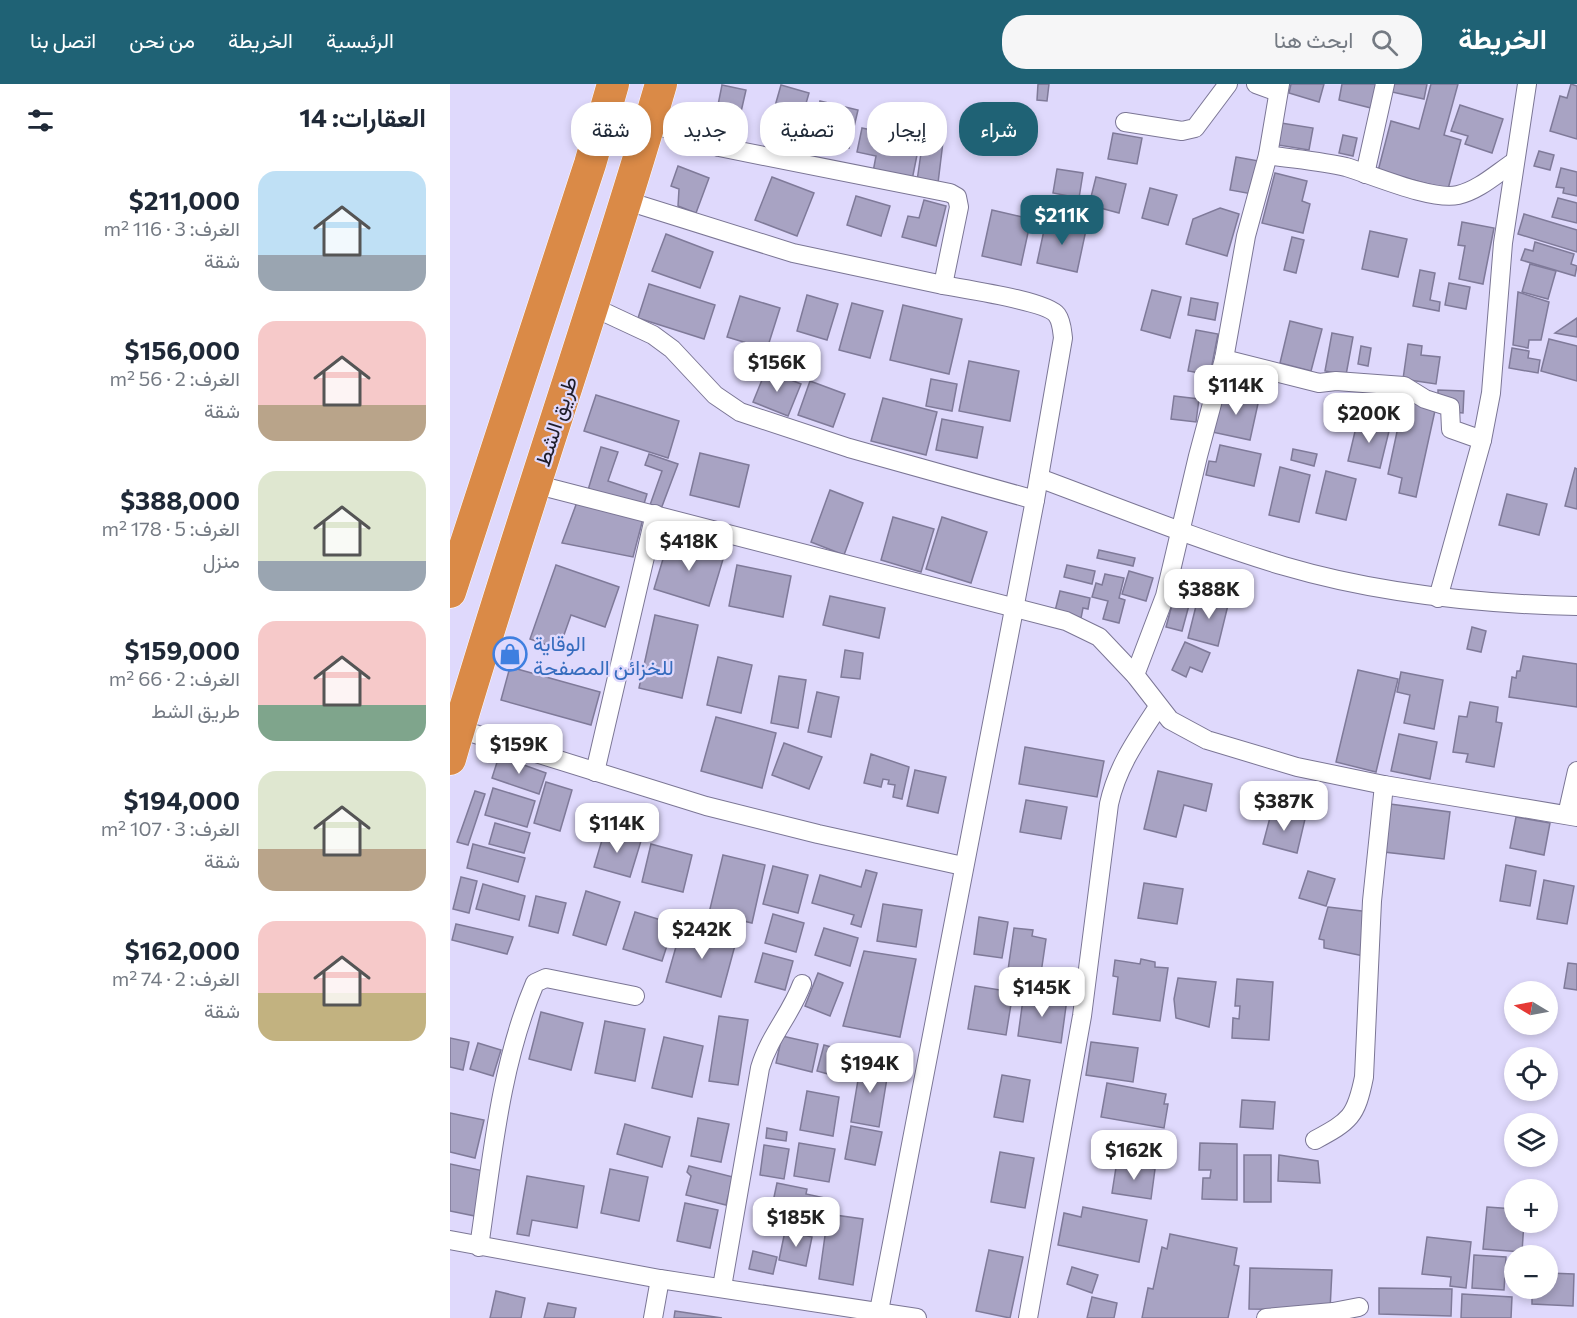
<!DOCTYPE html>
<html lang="ar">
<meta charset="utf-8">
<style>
body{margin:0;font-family:Commissioner,Vazirmatn,sans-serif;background:#f6f6f7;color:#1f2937;direction:rtl;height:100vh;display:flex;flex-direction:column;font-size:22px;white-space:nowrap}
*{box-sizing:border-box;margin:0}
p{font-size:20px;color:#747a83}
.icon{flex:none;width:33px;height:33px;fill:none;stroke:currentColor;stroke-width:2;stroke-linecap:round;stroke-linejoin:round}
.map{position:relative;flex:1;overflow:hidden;direction:ltr}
.sheet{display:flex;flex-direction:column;background:#fff;width:450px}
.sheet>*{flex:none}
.top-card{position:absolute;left:18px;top:18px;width:570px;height:54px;direction:rtl;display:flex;gap:12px}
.needle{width:39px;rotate:280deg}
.buttons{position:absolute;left:1054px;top:897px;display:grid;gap:12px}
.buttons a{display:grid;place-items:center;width:54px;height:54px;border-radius:50%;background:#fff;box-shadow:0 3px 9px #0003;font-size:30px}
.price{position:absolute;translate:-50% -51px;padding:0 14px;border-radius:12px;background:#fff;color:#222;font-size:20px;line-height:39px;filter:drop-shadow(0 2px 3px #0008)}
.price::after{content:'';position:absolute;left:50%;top:36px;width:18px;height:14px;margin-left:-9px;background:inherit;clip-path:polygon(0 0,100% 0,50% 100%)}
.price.current{background:#1f6275;color:#fff}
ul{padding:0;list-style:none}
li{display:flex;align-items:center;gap:18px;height:150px;padding:0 24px}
li span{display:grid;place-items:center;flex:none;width:168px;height:120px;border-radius:18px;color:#555}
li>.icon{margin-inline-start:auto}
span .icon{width:72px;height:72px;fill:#fffc;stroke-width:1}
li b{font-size:26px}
h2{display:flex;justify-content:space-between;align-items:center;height:72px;padding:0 24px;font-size:26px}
.chip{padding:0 21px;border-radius:24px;background:#fff;box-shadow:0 3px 9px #0003;font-size:21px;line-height:54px}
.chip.current{background:#1f6275;color:#fff}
header{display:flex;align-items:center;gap:36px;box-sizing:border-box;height:84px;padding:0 30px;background:#1f6275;color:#fff}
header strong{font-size:28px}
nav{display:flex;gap:33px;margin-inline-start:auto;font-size:21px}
.search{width:420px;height:54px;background:#f6f6f7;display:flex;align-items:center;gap:15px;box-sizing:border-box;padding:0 21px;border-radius:24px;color:#747a83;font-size:22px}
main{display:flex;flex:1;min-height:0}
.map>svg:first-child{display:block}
.building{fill:#a8a3c3;stroke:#7f7a99;stroke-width:1.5}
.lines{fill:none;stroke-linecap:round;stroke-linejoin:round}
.minor-casing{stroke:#7b7695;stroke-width:20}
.trunk-casing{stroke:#fff;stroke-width:33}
.minor{stroke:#fff;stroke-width:18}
.trunk{stroke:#da8a47;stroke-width:32}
.labels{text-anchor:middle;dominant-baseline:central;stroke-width:4.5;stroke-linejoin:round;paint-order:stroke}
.street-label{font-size:21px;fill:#1f1d29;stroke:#dfd9fc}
.shop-label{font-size:21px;fill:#366cbe;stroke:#dfd9fc;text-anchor:start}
</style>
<header>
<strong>الخريطة</strong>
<div class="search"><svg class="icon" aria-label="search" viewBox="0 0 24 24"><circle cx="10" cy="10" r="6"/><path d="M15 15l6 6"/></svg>ابحث هنا</div>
<nav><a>الرئيسية</a><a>الخريطة</a><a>من نحن</a><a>اتصل بنا</a></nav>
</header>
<main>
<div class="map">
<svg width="1127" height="1234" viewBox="0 0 1127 1234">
<rect width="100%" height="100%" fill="#dfd9fc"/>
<g class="building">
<path d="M588 0H599L597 17 587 16Z"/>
<path d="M841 0H874L869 18 839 9Z"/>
<path d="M892 0H930L925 25 889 16Z"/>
<path d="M944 0H977L974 15 942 8Z"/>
<path d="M981 0H1008L994 51 1011 56 998 105 928 87 941 37 969 45Z"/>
<path d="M1121 0 1127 2V55L1100 47 1110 12 1117 14Z"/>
<path d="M272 1 296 6 288 41 265 36Z"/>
<path d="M331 1 359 9 347 51 319 43Z"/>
<path d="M370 17 408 26 399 64 362 55Z"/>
<path d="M1010 21 1053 35 1042 69 1015 60 1018 52 1001 47Z"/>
<path d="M831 39 863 44 859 66 828 61Z"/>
<path d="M545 42 561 45 557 64 541 61Z"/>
<path d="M412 44 470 56 462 96 423 88 426 72 407 68Z"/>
<path d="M663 49 692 54 687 80 658 75Z"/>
<path d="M893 51 907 54 903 72 889 69Z"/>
<path d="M473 55 493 58 488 99 467 97Z"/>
<path d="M1089 67 1104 71 1100 86 1084 82Z"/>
<path d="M786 73 809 77 802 110 780 106Z"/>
<path d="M228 82 259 94 246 129 228 122 229 105 221 102Z"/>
<path d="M1111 84 1127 88V112L1113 109 1114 104 1106 103Z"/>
<path d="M607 85 633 89 629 114 603 109Z"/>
<path d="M825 89 857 97 852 117 860 120 853 149 812 139Z"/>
<path d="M322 93 364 109 347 152 305 136Z"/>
<path d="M646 93 676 100 669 129 639 121Z"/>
<path d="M700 104 727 111 718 141 692 134Z"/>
<path d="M406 112 440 122 431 152 397 141Z"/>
<path d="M1108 114 1127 119V139L1102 133Z"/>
<path d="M474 116 496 122 486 162 452 153 458 132 469 134Z"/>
<path d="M770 124 789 130 777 172 736 160 743 135Z"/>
<path d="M542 126 581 135 571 181 532 172Z"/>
<path d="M1074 130 1127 146V168L1068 150Z"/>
<path d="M596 137 636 146 627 188 587 179Z"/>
<path d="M1012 138 1044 144 1033 200 1009 195 1015 162 1008 161Z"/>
<path d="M920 147 957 155 948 193 912 185Z"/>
<path d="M216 150 263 168 250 204 202 187Z"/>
<path d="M842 153 854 156 846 189 834 186Z"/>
<path d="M1085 158 1124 170 1121 180 1127 182 1125 192 1071 176 1075 165 1083 167Z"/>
<path d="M1080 180 1106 187 1098 215 1072 208Z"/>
<path d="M970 186 985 189 980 216 990 218 989 227 963 222Z"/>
<path d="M999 199 1020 203 1016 225 995 221Z"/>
<path d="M199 200 265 221 254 255 188 234Z"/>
<path d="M702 206 731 213 720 254 691 246Z"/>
<path d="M1068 208 1099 218 1091 256H1079L1078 264 1063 261Z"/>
<path d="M357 211 388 220 377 256 347 247Z"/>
<path d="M290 212 330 224 317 265 277 253Z"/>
<path d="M741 214 768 219 765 236 738 231Z"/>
<path d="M402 219 433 227 420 274 389 266Z"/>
<path d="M453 221 512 235 499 290 440 276Z"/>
<path d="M1127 234V253L1105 249Z"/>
<path d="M840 237 872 245 861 287 830 279Z"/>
<path d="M746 246 768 250 760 291 738 287Z"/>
<path d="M882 249 903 253 896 291 875 287Z"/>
<path d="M1099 255 1127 262V297L1091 287Z"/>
<path d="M958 260 972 262 971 271 990 273 986 300 953 295Z"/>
<path d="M911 262 921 264 918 282 908 280Z"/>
<path d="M1062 264 1079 267 1078 274 1090 276 1088 289 1059 284Z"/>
<path d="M519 277 569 287 560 337 509 327Z"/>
<path d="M316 286 351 300 338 332 303 318Z"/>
<path d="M481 295 507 300 502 327 476 322Z"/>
<path d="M360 297 395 310 383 343 348 331Z"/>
<path d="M988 306 1014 307 1013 329 1003 328 988 317Z"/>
<path d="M776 307 809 315 800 356 762 348 769 316 774 317Z"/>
<path d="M146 311 229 337 218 374 134 347Z"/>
<path d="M724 312 749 315 746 338 721 335Z"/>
<path d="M433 314 487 328 476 371 421 357Z"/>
<path d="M954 315 986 322 966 413 949 409 952 394 938 390Z"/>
<path d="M492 335 533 343 527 374 486 366Z"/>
<path d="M908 335 940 343 930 384 898 377Z"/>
<path d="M770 361 811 370 804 402 756 391 759 377 766 378Z"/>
<path d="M151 363 168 368 158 397 197 410 193 423 138 406Z"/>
<path d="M843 365 867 370 864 382 841 376Z"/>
<path d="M250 369 299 381 289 423 240 411Z"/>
<path d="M199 370 228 380 211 425 200 421 212 387 195 381Z"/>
<path d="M830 383 860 391 849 438 819 431Z"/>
<path d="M1125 384 1127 385V425L1115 422Z"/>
<path d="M876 387 906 395 896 436 866 429Z"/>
<path d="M380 406 413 419 394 471 361 458Z"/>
<path d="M1057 410 1097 420 1089 451 1049 441Z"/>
<path d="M127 418 194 431 183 473 112 459Z"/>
<path d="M443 433 484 445 471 488 431 476Z"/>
<path d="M492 433 537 448 521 499 476 485Z"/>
<path d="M219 455 274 472 259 522 204 505Z"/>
<path d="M649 466 685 474 683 482 647 474Z"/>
<path d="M106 481 169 503 155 543 121 531 109 565 80 555Z"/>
<path d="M287 481 341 492 333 533 279 522Z"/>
<path d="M617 481 645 487 642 500 614 493Z"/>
<path d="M679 487 703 494 696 517 672 510Z"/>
<path d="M655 490 674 494 669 514 675 516 669 539 653 535 658 517 642 513 646 499 652 501Z"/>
<path d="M729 495 745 499 732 547 716 543Z"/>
<path d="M610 507 640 514 638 525 633 524 631 534 605 527Z"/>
<path d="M749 510 779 517 768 562 738 554Z"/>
<path d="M380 512 435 524 429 554 373 541Z"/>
<path d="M205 531 248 541 232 614 189 604Z"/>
<path d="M1022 543 1036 547 1031 568 1017 565Z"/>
<path d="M735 558 760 569 752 588 740 583 736 593 722 586Z"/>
<path d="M395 566 413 569 410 595 391 593Z"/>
<path d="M1073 572 1127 580V623L1059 613 1062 593 1066 594 1067 587H1070Z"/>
<path d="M268 573 302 581 291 629 257 621Z"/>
<path d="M60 583 150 608 141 641 51 616Z"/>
<path d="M908 586 948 595 926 688 886 678Z"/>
<path d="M951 588 993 596 984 645 954 639 960 611 947 608Z"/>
<path d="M329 592 356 596 348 644 321 639Z"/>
<path d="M367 608 389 613 381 653 358 648Z"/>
<path d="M1020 618 1048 623 1046 638 1052 639 1044 683 1016 678 1018 670 1003 668 1009 632 1017 633Z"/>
<path d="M266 633 326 649 312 704 251 687Z"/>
<path d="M949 650 987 658 980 695 941 687Z"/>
<path d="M334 659 372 673 359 705 322 691Z"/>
<path d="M575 663 654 677 647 713 569 700Z"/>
<path d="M421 670 459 683 452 715 443 713 445 701 438 700 439 696 433 695 431 703 414 699Z"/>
<path d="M49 672 96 689 89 710 42 694Z"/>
<path d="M465 686 496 693 488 729 457 722Z"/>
<path d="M708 687 762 700 756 727 734 721 726 753 694 745Z"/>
<path d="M96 698 122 706 110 747 84 739Z"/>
<path d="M43 704 85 717 77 743 35 731Z"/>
<path d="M25 707 35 710 18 761 7 758Z"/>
<path d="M576 716 617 723 611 755 570 748Z"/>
<path d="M940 720 1000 728 994 775 934 768Z"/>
<path d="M822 726 855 735 847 769 813 760Z"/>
<path d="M1066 733 1100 739 1094 771 1060 764Z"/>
<path d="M45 739 80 749 74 769 39 760Z"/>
<path d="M155 746 191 757 180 793 144 783Z"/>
<path d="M23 760 75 774 68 798 17 784Z"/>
<path d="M201 760 242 771 233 808 192 798Z"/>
<path d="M273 771 315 781 302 839 259 829Z"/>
<path d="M1056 781 1086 787 1080 822 1050 817Z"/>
<path d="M323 782 358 791 348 829 313 820Z"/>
<path d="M416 786 427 789 411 843 401 840 404 831 362 819 370 791 411 803Z"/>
<path d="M858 787 885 795 876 822 849 814Z"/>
<path d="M11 793 27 797 19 829 3 825Z"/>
<path d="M1094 796 1124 802 1117 840 1087 835Z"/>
<path d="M694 799 733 805 727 840 688 834Z"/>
<path d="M33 800 75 812 69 836 26 825Z"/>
<path d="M136 807 170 818 156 861 123 851Z"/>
<path d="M86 812 116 819 108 849 79 842Z"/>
<path d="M433 820 472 826 466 863 427 857Z"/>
<path d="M878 823 920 828 919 873 874 864V856L869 855Z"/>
<path d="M185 828 224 840 212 877 173 865Z"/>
<path d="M323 830 354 839 346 868 315 859Z"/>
<path d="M529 833 558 838 552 874 524 870Z"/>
<path d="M233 838 287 854 271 913 216 898Z"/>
<path d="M6 840 63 853 57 870 2 856Z"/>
<path d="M374 844 408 854 400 882 365 871Z"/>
<path d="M564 844 583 846 582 852 596 855 591 889 558 886Z"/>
<path d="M414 867 466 875 450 953 393 942Z"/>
<path d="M313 869 343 877 335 906 305 898Z"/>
<path d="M691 875 705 878V883L718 884 710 937 663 930 668 893 663 892 665 876 690 880Z"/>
<path d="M1118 879 1127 880V906L1114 904Z"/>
<path d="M368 889 393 899 380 932 355 922Z"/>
<path d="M728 894 766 898 759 943 726 934 724 915Z"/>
<path d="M787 895 823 898 819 956 782 954 783 934 789 935 790 922H785Z"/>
<path d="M525 902 563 908 556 951 518 945Z"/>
<path d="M574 908 617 915 611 959 568 952Z"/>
<path d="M91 928 133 939 121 986 79 975Z"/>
<path d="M269 932 298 936 288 1001 259 997Z"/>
<path d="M155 937 195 945 185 997 145 989Z"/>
<path d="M332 952 368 960 362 988 326 979Z"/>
<path d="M214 953 253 962 242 1013 202 1004Z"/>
<path d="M0 954 19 958 13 986 0 983Z"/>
<path d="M641 958 688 964 683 998 636 991Z"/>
<path d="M28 959 51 966 43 992 20 985Z"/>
<path d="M374 961 403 969 396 995 367 987Z"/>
<path d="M411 978 439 982 429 1043 401 1038Z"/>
<path d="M552 991 580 996 573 1038 544 1033Z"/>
<path d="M657 999 716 1010 714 1020H718L714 1044 651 1033Z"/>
<path d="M357 1007 389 1013 383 1052 350 1046Z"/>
<path d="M792 1016 825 1018 823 1045 790 1043Z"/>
<path d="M0 1029 34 1036 25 1074 0 1068Z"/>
<path d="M248 1034 279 1040 271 1078 241 1072Z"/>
<path d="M175 1040 220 1053 212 1083 167 1070Z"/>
<path d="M401 1042 432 1048 425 1081 395 1075Z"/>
<path d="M317 1044 337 1048 336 1057 316 1054Z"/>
<path d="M349 1059 385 1065 379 1098 344 1092Z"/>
<path d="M750 1059 787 1060V1116L752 1115 753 1094H760L761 1086H749Z"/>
<path d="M314 1061 339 1065 334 1095 310 1091Z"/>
<path d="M550 1068 584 1074 575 1124 541 1118Z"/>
<rect x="794" y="1071" width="27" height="47"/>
<path d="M829 1071 868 1077 870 1099 828 1097Z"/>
<path d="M667 1077 705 1085 701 1115 662 1109Z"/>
<path d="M0 1080 34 1087 25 1132 0 1127Z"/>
<path d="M239 1082 283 1093 276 1121 236 1111 241 1092 237 1088Z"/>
<path d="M160 1085 198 1093 189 1137 151 1129Z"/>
<path d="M77 1092 134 1102 127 1144 82 1136 79 1152 67 1150Z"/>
<path d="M327 1099 357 1105 356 1110 375 1114 369 1142 320 1132Z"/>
<path d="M235 1119 268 1126 260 1164 227 1157Z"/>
<path d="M633 1123 697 1136 689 1178 608 1161 614 1129 631 1133Z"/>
<path d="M1037 1123 1065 1125V1138H1074L1072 1168 1033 1165Z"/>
<path d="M378 1130 413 1135 403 1201 369 1195Z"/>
<path d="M335 1147 362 1153 356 1182 329 1176Z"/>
<path d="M720 1150 787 1164 784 1181 789 1182 778 1234H692L698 1204 703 1205 712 1163 717 1165Z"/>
<path d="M977 1153 1021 1158 1016 1204 1000 1202 1001 1193 972 1190Z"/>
<path d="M539 1166 573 1173 560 1234 526 1227Z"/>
<path d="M303 1167 327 1173 323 1190 299 1185Z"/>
<path d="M1024 1171 1056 1173 1054 1206 1022 1204Z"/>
<path d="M622 1183 648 1191 642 1209 617 1200Z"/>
<path d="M800 1184 882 1186 880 1226 799 1225Z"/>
<path d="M1098 1189 1124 1190 1123 1222 1082 1220V1204H1098Z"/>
<path d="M929 1204 1002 1205 1001 1232 929 1230Z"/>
<path d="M46 1207 75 1214 71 1234H40Z"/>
<path d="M1012 1210 1062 1213 1061 1234H1011Z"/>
<path d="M642 1213 667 1219 664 1234H637Z"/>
<path d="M98 1219 126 1224 124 1234H94Z"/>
<path d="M225 1227 272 1234H224Z"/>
</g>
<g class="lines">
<defs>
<g id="minor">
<path d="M806 0 828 8"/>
<path d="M156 23 269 63 500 109 507 113 509 123 493 201 343 169 177 117"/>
<path d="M675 38 732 47 745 44 778 0"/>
<path d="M818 71C844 75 871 77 896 83 923 91 982 117 1008 111 1029 106 1046 90 1064 78"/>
<path d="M915 90 935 0"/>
<path d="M143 223 203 251 222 265 265 311 290 328 399 364 585 416"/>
<path d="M774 275 869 299 886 297 954 302 975 315 1000 323 1001 345 1032 356"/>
<path d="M589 394C670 424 751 457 834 482 929 510 1028 520 1127 522"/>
<path d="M84 400 616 537 649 553 685 591 720 636 757 656 847 683 934 701 1127 733"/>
<path d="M988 514 1032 356 1041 309 1053 159 1077 0"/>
<path d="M685 591 715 512 748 372 774 275 796 152 818 71 830 0"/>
<path d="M9 645 256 722 368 750 513 782"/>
<path d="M145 688 205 430"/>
<path d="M1117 731 1127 687"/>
<path d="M865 1056C900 1037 906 1033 914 993L922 817 934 701"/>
<path d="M0 1156 210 1195 467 1234"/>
<path d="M29 1163C42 1075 50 981 85 899L96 894 185 912"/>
<path d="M272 1203 310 984C319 953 341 930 352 900"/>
<path d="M429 1227 585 416 613 254C612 247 612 238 607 231 597 217 513 205 493 201"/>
<path d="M203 1234 210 1195"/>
<path d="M578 1234 632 932 659 720C667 683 687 655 708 623"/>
<path d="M816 1234 883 1228 909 1223"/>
</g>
<g id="trunk">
<path d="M0 508 140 80 163 0"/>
<path d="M0 675C66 448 145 226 211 0"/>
</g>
</defs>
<use href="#minor" class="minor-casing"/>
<use href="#trunk" class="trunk-casing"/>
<use href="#minor" class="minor"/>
<use href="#trunk" class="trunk"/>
</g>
<defs>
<symbol id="shop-ring" viewBox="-11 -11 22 22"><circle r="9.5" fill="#dfd9fc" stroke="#3f7fe0" stroke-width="1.5"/><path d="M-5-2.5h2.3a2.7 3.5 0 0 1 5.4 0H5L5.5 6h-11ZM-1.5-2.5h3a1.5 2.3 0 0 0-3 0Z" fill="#3f7fe0"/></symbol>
</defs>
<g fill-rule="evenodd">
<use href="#shop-ring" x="41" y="551" width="38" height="38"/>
</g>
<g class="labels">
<g class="street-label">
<text transform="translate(105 337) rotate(-72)">طريق الشط</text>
</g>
<g class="shop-label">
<text x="83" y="558">الوقاية<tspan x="83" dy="24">للخزائن المصفحة</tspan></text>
</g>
</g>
</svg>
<div class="buttons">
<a><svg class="needle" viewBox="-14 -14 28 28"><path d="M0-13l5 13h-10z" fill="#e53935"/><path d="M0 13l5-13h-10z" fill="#747a83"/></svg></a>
<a><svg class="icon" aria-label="locate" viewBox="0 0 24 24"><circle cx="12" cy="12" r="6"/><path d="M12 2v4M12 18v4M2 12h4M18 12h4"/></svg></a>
<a><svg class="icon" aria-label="layers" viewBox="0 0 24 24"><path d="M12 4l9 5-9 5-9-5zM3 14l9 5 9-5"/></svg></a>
<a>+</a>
<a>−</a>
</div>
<b class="price current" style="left:612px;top:162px">$211K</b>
<b class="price" style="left:327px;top:309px">$156K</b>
<b class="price" style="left:786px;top:332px">$114K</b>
<b class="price" style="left:919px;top:360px">$200K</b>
<b class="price" style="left:239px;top:488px">$418K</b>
<b class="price" style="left:759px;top:536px">$388K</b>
<b class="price" style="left:69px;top:691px">$159K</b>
<b class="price" style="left:834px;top:748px">$387K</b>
<b class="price" style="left:167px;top:770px">$114K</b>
<b class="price" style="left:252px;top:876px">$242K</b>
<b class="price" style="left:592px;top:934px">$145K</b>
<b class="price" style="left:420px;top:1010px">$194K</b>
<b class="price" style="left:684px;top:1097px">$162K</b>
<b class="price" style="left:346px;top:1164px">$185K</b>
<div class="top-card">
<a class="chip current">شراء</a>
<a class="chip">إيجار</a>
<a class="chip">تصفية</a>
<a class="chip">جديد</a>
<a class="chip">شقة</a>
</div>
</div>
<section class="sheet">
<h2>العقارات: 14<svg class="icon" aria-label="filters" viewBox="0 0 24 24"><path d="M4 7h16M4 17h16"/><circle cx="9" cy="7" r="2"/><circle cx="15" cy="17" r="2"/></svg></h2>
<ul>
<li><span style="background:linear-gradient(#bfe0f5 70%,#9aa5b1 0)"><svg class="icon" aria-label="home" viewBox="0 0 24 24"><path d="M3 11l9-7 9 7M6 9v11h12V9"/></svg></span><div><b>$211,000</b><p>الغرف: 3 · 116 m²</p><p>شقة</p></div></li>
<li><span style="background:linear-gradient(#f6c9c9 70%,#b9a48a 0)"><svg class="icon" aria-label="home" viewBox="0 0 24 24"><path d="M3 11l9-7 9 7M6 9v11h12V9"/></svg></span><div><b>$156,000</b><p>الغرف: 2 · 56 m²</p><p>شقة</p></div></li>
<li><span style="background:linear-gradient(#dfe7d0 75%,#9aa5b1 0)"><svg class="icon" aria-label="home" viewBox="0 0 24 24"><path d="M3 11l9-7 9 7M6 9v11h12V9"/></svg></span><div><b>$388,000</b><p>الغرف: 5 · 178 m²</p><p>منزل</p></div></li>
<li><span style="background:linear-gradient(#f6c9c9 70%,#7fa58c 0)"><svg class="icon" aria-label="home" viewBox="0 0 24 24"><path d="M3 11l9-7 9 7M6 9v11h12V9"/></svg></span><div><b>$159,000</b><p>الغرف: 2 · 66 m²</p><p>طريق الشط</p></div></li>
<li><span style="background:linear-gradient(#dfe7d0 65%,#b9a48a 0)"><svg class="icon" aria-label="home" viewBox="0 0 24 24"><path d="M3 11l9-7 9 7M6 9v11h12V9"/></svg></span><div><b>$194,000</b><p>الغرف: 3 · 107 m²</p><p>شقة</p></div></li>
<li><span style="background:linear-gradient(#f6c9c9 60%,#c2b280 0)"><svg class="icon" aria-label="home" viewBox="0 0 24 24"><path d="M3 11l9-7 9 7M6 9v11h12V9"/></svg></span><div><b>$162,000</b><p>الغرف: 2 · 74 m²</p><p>شقة</p></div></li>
</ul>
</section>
</main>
